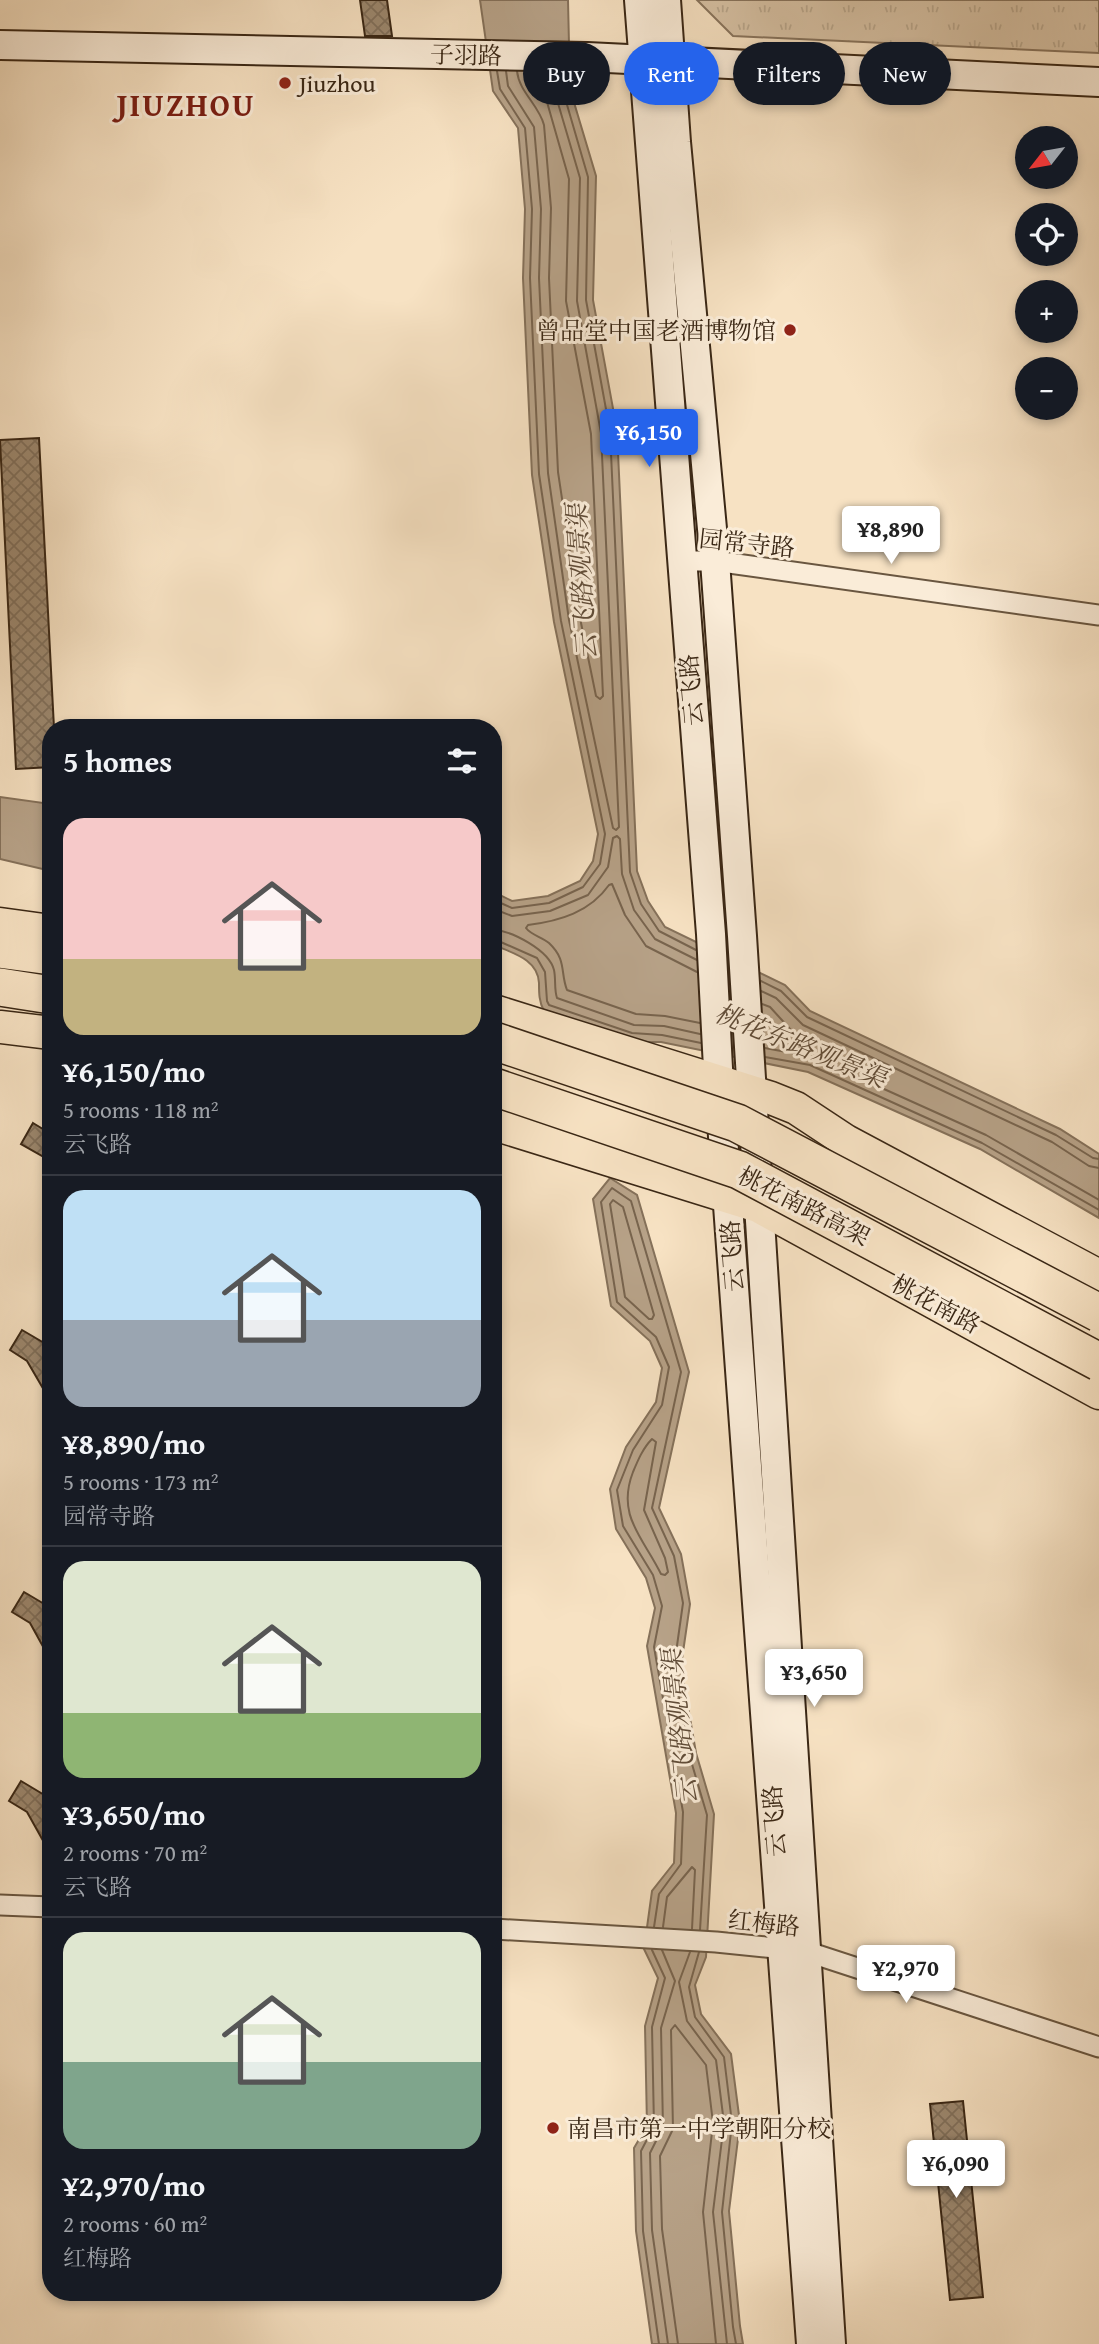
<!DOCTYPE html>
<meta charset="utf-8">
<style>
body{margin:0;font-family:"Gentium Book Plus","Noto Serif SC",serif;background:#20242c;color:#f1f3f6;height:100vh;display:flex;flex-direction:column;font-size:26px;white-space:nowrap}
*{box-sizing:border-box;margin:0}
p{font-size:23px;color:#9ea1a6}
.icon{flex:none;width:38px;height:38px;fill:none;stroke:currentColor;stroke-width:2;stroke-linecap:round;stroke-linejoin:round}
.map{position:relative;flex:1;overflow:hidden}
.panel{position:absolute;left:42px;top:719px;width:460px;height:1582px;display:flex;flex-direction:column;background:#171b24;border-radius:28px;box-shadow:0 4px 10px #0003}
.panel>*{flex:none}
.top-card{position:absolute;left:523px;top:42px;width:471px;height:63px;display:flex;gap:14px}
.needle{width:46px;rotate:239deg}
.fabs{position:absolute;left:1015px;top:126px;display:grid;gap:14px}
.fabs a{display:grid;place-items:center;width:63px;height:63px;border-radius:50%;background:#171b24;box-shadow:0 4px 10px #0003;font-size:35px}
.price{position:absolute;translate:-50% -60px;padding:0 16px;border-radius:7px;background:#fff;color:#222;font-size:23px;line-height:46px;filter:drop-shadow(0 2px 4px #0008)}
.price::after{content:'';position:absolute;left:50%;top:42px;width:21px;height:16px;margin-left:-10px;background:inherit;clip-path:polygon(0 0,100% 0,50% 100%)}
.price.current{background:#2563eb;color:#fff}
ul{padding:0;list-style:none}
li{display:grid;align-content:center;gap:14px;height:371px;padding:0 21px}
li+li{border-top:2px solid #363941}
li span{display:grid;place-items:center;height:217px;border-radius:21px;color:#555}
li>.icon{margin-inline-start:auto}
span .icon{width:126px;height:126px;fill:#fffc;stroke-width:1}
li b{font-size:30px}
h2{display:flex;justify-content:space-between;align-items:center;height:84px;padding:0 21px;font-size:30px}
.pill{padding:0 24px;border-radius:32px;background:#171b24;box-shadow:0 4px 10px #0003;font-size:24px;line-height:63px}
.pill.current{background:#2563eb;color:#fff}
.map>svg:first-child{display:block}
.park{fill:url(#park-tufts);stroke:#88745d;stroke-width:2}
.water{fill:#b7a288;stroke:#85715a;stroke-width:2}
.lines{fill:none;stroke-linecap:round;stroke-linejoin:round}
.shore{stroke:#78644e;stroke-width:2}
.building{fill:url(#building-cross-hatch);stroke:#3a2715;stroke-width:2}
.street-casing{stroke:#695640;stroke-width:23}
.secondary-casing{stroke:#3a2715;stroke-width:32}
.primary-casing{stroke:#3a2715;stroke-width:35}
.highway-casing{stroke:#3a2715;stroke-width:40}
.street{stroke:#faecd8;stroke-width:19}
.secondary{stroke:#faecd8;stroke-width:28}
.primary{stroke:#f7e2c3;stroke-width:32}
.highway{stroke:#f7e2c3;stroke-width:37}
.highway-bridge-casing{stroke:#3a2715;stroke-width:40;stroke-linecap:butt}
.highway-bridge{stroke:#f7e2c3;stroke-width:37}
.poi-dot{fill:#8f2418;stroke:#faecd8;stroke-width:2.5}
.labels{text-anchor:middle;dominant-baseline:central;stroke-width:6;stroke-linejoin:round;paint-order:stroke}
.street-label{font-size:24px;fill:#3a2715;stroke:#faecd8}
.poi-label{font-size:24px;fill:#3a2715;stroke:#faecd8;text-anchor:start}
.water-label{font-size:26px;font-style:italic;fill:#604c38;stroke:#faecd8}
.district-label{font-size:32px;font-weight:bold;letter-spacing:2px;fill:#7a1f14;stroke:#faecd8}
</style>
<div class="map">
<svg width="1099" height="2344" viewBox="0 0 1099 2344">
<defs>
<pattern id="park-tufts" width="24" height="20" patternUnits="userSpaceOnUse" patternTransform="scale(1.75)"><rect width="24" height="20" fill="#d7c2a5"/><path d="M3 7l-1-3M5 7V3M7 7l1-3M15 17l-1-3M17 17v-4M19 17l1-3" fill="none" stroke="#b9a78d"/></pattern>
<pattern id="building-cross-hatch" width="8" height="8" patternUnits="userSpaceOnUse" patternTransform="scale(1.75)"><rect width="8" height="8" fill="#9c886f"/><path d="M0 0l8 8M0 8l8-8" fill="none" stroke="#806f5a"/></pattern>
</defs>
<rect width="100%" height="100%" fill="#f7e2c3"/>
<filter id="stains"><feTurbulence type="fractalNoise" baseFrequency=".00286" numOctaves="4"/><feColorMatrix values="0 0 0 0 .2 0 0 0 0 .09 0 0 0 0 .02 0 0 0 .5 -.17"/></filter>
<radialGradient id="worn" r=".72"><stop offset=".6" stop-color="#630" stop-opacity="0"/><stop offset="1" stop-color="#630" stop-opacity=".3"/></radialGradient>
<path class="park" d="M697 0H1099V53L733 36Z"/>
<g class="water">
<path d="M480 0H568L570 89 596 176 593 300 617 430 637 871 648 901 665 927 785 985 810 1011 1060 1129 1099 1154V1218L980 1149 808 1072 661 1042H646L544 1011C539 1002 539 993 539 983 538 959 512 953 494 945V892L512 901 548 896 580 881 593 861 598 834 554 622 532 475 523 278 525 209 518 128 493 91Z"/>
<path d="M0 797 51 804V871L0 859Z"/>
<path d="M610 1178 637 1195 689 1372 659 1508 681 1554 690 1604 681 1666 696 1753 714 1814 706 1957 695 1985 701 2014 731 2054 740 2123 729 2211 740 2326 743 2344H652L636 2231 634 2148 647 2126 645 2026 658 1978 644 1949 652 1891 674 1863 676 1813 647 1646 655 1608 646 1578 616 1529 610 1489 626 1447 656 1402 662 1368 650 1341 611 1306 593 1199Z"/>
</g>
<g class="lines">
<g class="shore">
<path d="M506 71 508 86 534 127 541 209 539 278 548 473 569 620 613 828 616 830 619 827 601 433 577 301 580 178 555 93 554 72"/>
<path d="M517 71C519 92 539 105 544 125L551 208 549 278 558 472 580 618 596 696 600 699 603 696 591 434 566 301 569 179 545 95 543 72"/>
<path d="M563 72V91L588 177 586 300 610 431 630 872 641 904 659 931 696 950"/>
<path d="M494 900 512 908 549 903 583 887 600 864 605 834 561 621 539 474 530 278 532 209 525 128 500 89 497 71"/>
<path d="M494 909 512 916 550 911 588 895 608 867 613 838 617 836 620 839 622 874 634 910 655 939 697 960"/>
<path d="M494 930C512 931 549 950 554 970 556 979 554 989 557 998L634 1025 664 1026 700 1034"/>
<path d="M494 939 537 958 545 972 547 1001 549 1005 632 1033 662 1035 701 1043"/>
<path d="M697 972 646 946 625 915 612 884 609 885C590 912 560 921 528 925L526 928C531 935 542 937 549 943 567 960 560 972 567 990L636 1014 665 1016 700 1023"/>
<path d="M761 981 781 991 807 1017 1056 1135 1093 1158 1099 1159"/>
<path d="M761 991 776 998 803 1025 1052 1142 1089 1166 1099 1168"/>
<path d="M762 1004 770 1007 791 1030 807 1041 804 1044 764 1037"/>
<path d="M765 1048 813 1057 986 1135 1099 1200"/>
<path d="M765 1057 810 1065 982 1143 1099 1210"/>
<path d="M613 1200 623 1207 654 1315 652 1319H649L625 1297 610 1204Z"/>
<path d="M652 1439 656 1442 644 1510 665 1558 668 1572 665 1575 661 1574C643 1537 616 1516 633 1472 638 1460 643 1448 652 1439Z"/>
<path d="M654 1927 659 1894 681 1864 683 1812 654 1647 662 1606 653 1575 623 1526 617 1490 633 1450 662 1405 669 1367 656 1337 617 1302 601 1202 612 1188 631 1201 681 1372 652 1508 674 1556 683 1603 674 1667 689 1754 707 1815 700 1930"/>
<path d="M663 1927 667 1897 692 1867 695 1870 692 1929"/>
<path d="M652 1950 665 1978 652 2027 654 2126 641 2151 643 2231 659 2344"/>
<path d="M662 1950 675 1981 661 2028 663 2127 650 2153 652 2230 668 2344"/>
<path d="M690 1952 679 1982 687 2021 716 2060 724 2123 713 2212 727 2344"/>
<path d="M699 1952 689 1987 695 2017 724 2057 732 2123 722 2212 733 2327 736 2344"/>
<path d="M678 2344 662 2229 660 2156 673 2129 671 2030 675 2025 706 2065 713 2123 703 2212 716 2344"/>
</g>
</g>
<g class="building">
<path d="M360 0H387L392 36H365Z"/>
<path d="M39 438 54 728H51V767L16 769 0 440Z"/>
<path d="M33 1123 51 1134V1161L21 1144Z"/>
<path d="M22 1330 51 1347V1402L27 1361 10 1350Z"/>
<path d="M24 1592 51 1608V1661L30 1623 12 1612Z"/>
<path d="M21 1781 51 1799V1855L27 1812 9 1801Z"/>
<path d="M963 2101 983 2297 950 2300 930 2104Z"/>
</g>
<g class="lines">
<defs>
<g id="street">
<path d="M680 561H715L1099 615"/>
<path d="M0 1905 51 1907"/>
<path d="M494 1929 716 1942 805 1951 1099 2047"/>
</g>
<g id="secondary">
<path d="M639 0 711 934 718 1068 811 2344"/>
<path d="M666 0 676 142 715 561 742 936 831 2344"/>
<path d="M0 45 587 57 1099 82"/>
</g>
<g id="primary">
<path d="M0 924 51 931"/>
<path d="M494 1011 771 1098 796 1108 846 1141 1099 1276"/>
<path d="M0 1027 51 1033"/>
<path d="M494 1124 758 1206 1099 1393"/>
</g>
<g id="highway">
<path d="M0 949 51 956"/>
<path d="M0 987 51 995"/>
</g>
</defs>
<use href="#street" class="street-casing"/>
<use href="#secondary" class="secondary-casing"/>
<use href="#primary" class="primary-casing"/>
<use href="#highway" class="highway-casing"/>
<use href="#street" class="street"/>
<use href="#secondary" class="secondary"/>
<use href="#primary" class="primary"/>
<use href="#highway" class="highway"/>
<defs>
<g id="highway-bridge">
<path d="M494 1041 737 1123 1099 1313"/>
<path d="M494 1087 739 1170 1099 1362"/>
</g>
</defs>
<use href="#highway-bridge" class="highway-bridge-casing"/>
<use href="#highway-bridge" class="highway-bridge"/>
</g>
<g class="poi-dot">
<circle cx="285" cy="83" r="7"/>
<circle cx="790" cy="330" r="7"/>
<circle cx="553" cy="2128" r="7"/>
</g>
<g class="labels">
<g class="street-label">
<text transform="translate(466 55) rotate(1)">子羽路</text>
<text transform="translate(747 543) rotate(6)">园常寺路</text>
<text transform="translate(691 690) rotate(-95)">云飞路</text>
<text transform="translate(804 1206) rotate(27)">桃花南路高架</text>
<text transform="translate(732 1256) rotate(-94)">云飞路</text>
<text transform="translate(936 1304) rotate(28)">桃花南路</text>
<text transform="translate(774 1821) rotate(-94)">云飞路</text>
<text transform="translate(764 1923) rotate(6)">红梅路</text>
</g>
<g class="poi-label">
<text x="299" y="83">Jiuzhou</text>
<text x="776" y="330" text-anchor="end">曾品堂中国老酒博物馆</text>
<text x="567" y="2128">南昌市第一中学朝阳分校</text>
</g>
<g class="water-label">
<text transform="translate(581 582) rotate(-94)">云飞路观景渠</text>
<text transform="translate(801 1045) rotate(22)">桃花东路观景渠</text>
<text transform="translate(679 1727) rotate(-96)">云飞路观景渠</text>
</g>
<g class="district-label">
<text x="186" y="104">JIUZHOU</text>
</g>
</g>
<rect width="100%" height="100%" filter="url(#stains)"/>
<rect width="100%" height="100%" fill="url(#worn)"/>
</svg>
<div class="fabs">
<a><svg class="needle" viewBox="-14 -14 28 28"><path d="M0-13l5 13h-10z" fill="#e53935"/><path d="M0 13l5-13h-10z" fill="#9ea1a6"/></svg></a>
<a><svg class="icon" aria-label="locate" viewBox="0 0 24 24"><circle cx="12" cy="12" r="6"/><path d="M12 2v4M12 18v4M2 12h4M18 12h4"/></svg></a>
<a>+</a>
<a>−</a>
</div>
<b class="price current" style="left:649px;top:469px">¥6,150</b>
<b class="price" style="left:891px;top:566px">¥8,890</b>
<b class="price" style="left:814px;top:1709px">¥3,650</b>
<b class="price" style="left:906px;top:2005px">¥2,970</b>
<b class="price" style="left:956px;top:2200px">¥6,090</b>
<div class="top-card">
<a class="pill">Buy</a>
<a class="pill current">Rent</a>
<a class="pill">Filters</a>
<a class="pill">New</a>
</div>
<section class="panel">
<h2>5 homes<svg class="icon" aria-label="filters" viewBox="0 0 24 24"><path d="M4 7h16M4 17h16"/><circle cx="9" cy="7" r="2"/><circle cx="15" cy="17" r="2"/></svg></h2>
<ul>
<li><span style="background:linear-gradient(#f6c9c9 65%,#c2b280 0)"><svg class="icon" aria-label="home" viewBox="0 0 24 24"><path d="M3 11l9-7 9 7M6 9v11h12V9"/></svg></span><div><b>¥6,150/mo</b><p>5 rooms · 118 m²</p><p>云飞路</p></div></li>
<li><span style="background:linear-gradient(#bfe0f5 60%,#9aa5b1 0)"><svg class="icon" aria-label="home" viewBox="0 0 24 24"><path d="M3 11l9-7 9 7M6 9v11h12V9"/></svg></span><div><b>¥8,890/mo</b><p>5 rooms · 173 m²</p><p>园常寺路</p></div></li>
<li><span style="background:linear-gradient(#dfe7d0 70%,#8fb573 0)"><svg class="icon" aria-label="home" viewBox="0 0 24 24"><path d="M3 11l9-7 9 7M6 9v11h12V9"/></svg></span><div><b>¥3,650/mo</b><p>2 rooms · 70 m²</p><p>云飞路</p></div></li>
<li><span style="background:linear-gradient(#dfe7d0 60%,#7fa58c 0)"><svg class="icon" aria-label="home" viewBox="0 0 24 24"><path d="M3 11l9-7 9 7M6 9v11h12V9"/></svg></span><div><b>¥2,970/mo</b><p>2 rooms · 60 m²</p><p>红梅路</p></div></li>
</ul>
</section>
</div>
